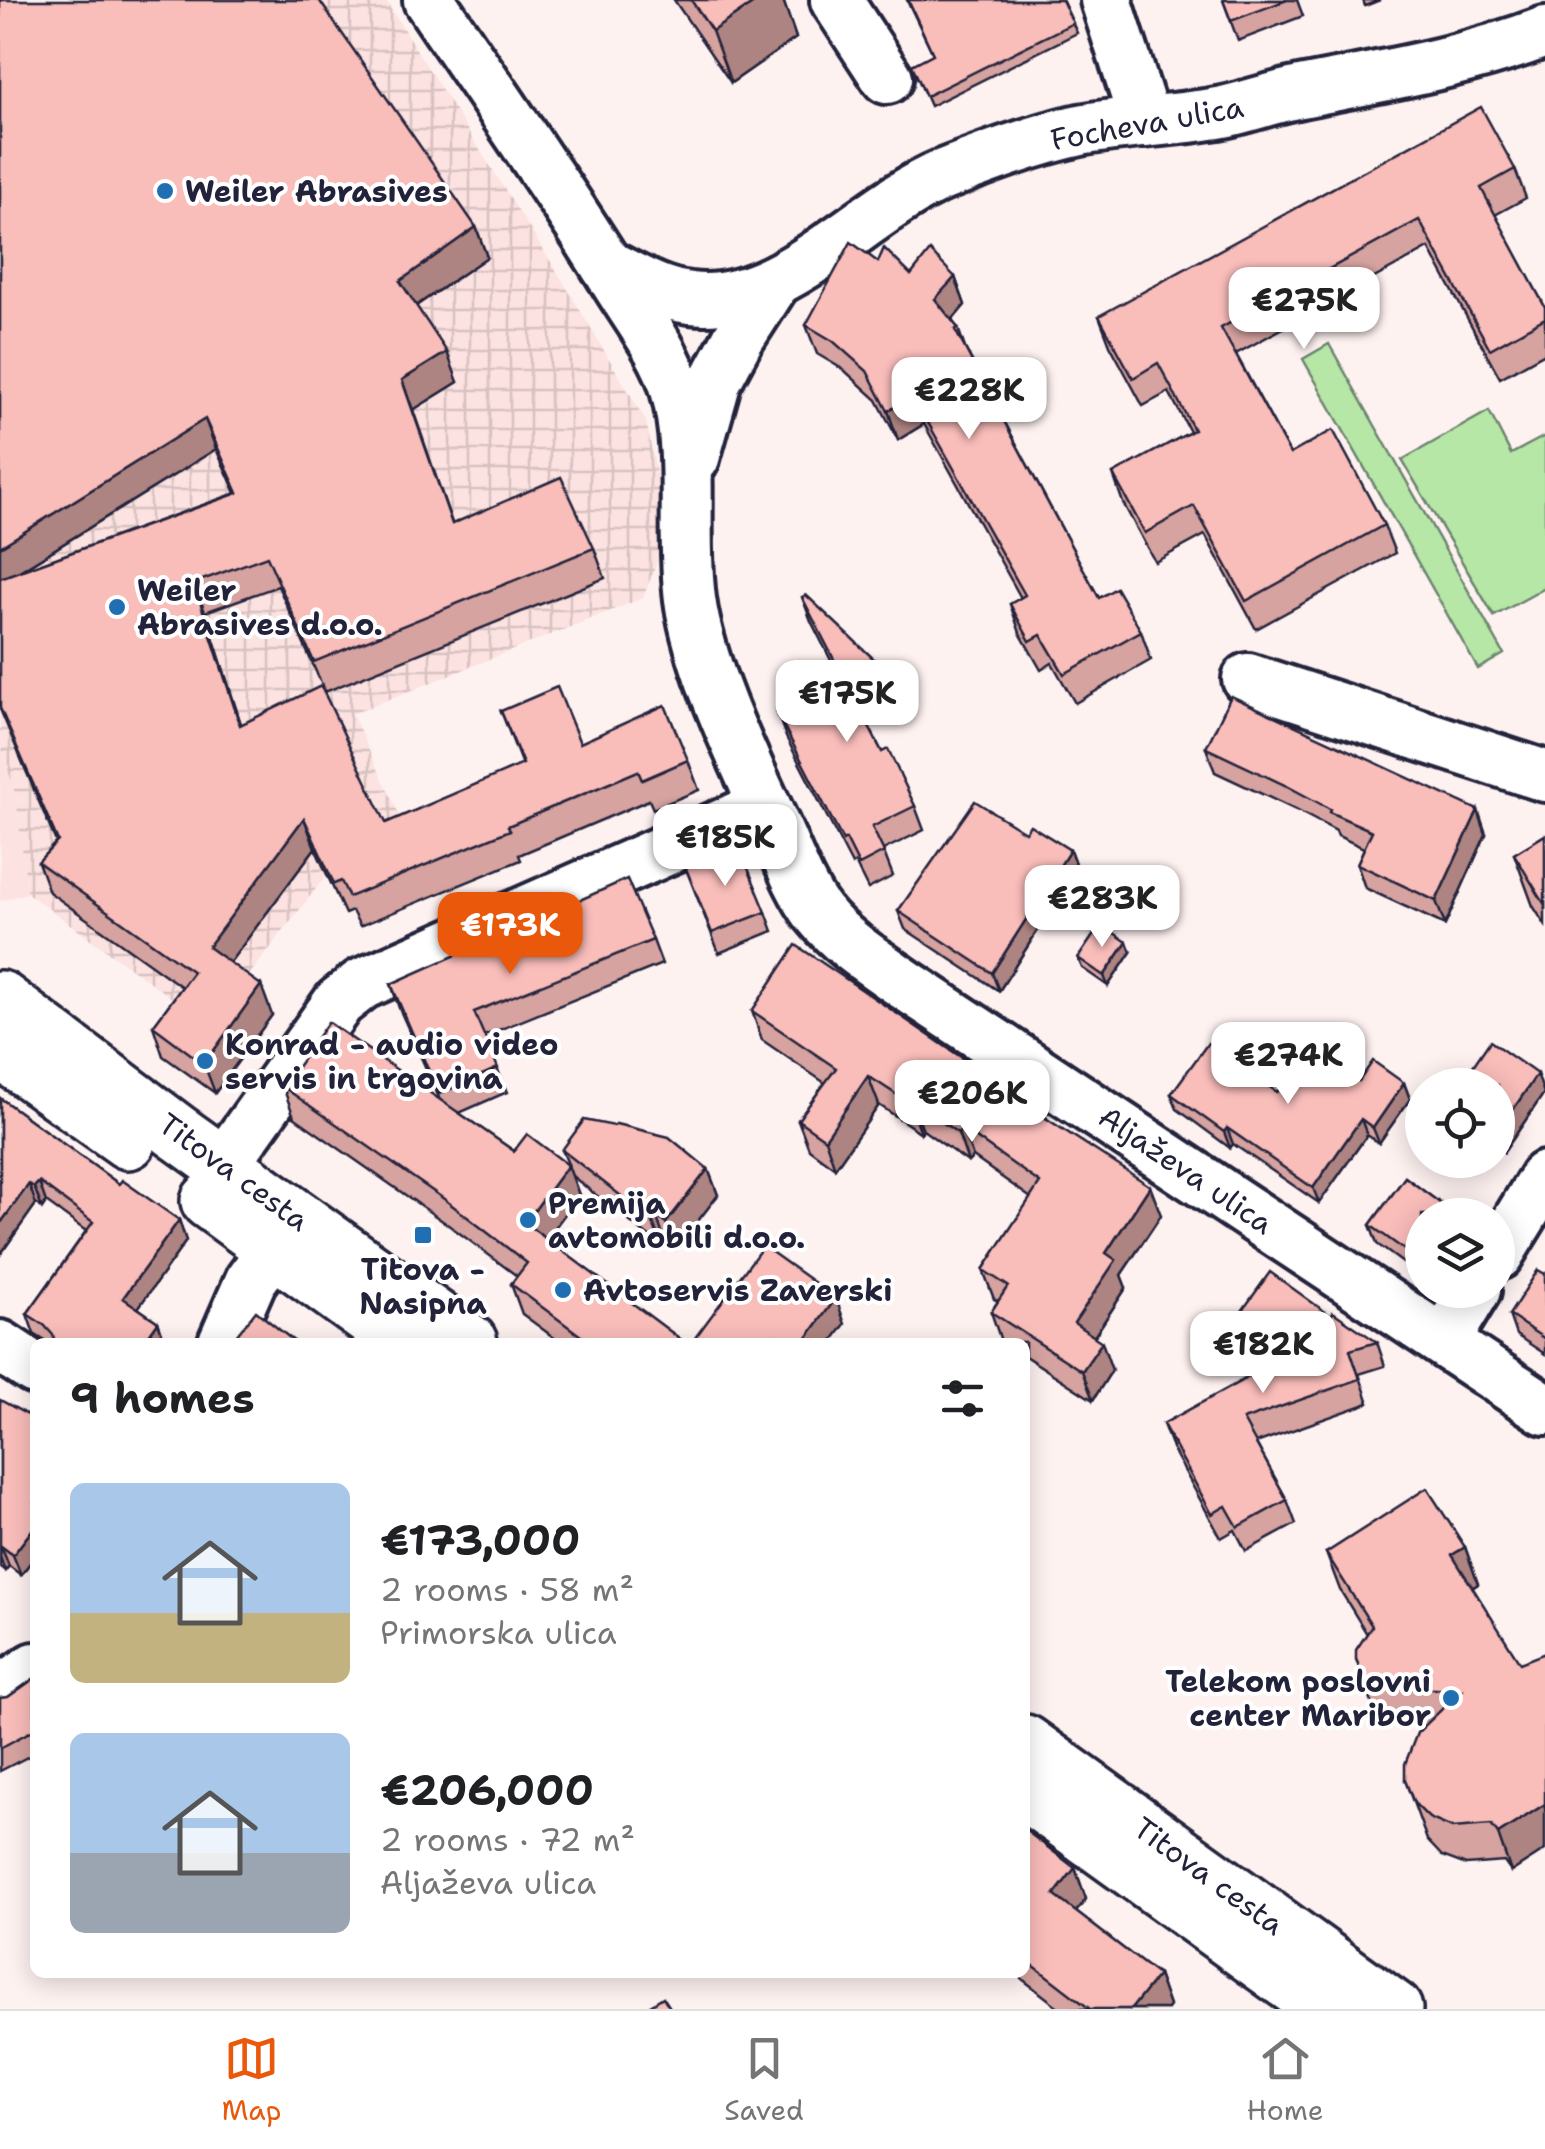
<!DOCTYPE html>
<meta charset="utf-8">
<style>
body{margin:0;font-family:"Shantell Sans",sans-serif;background:#f6f6f6;color:#202124;height:100vh;display:flex;flex-direction:column;font-size:38px;white-space:nowrap}
*{box-sizing:border-box;margin:0}
p{font-size:32px;color:#757577}
.icon{flex:none;width:55px;height:55px;fill:none;stroke:currentColor;stroke-width:2;stroke-linecap:round;stroke-linejoin:round}
.map{position:relative;flex:1;overflow:hidden}
.details{position:absolute;left:30px;top:1338px;width:1000px;height:640px;display:flex;flex-direction:column;background:#fff;border-radius:15px;box-shadow:0 5px 25px #0003}
.details>*{flex:none}
.controls{position:absolute;left:1405px;top:1068px;display:grid;gap:20px}
.controls a{display:grid;place-items:center;width:110px;height:110px;border-radius:50%;background:#fff;box-shadow:0 5px 25px #0003;font-size:50px}
.price{position:absolute;translate:-50% -85px;padding:0 22px;border-radius:20px;background:#fff;color:#222;font-size:32px;line-height:65px;filter:drop-shadow(0 2px 5px #0008)}
.price::after{content:'';position:absolute;left:50%;top:60px;width:30px;height:22px;margin-left:-15px;background:inherit;clip-path:polygon(0 0,100% 0,50% 100%)}
.price.current{background:#ea580c;color:#fff}
ul{padding:0;list-style:none}
li{display:flex;align-items:center;gap:30px;height:250px;padding:0 40px}
li span{display:grid;place-items:center;flex:none;width:280px;height:200px;border-radius:15px;color:#555}
li>.icon{margin-inline-start:auto}
span .icon{width:120px;height:120px;fill:#fffc;stroke-width:1}
li b{font-size:42px}
h2{display:flex;justify-content:space-between;align-items:center;height:120px;padding:0 40px;font-size:42px}
.tab-bar{display:flex;justify-content:space-around;align-items:center;height:140px;border-top:2px solid #e0e0e0;background:#fff;font-size:28px;color:#757577}
.tab-bar a{display:grid;justify-items:center;gap:5px}
.tab-bar .current{color:#ea580c}
.map>svg:first-child{display:block}
.built{fill:#fce2e0}
.industrial{fill:url(#industrial-grid)}
.garden{fill:#b6e7a6;stroke:#6c8470;stroke-width:2.5}
.lines{fill:none;stroke-linecap:round;stroke-linejoin:round}
.minor-casing{stroke:#22223b;stroke-width:58}
.major-casing{stroke:#22223b;stroke-width:62}
.minor{stroke:#fff;stroke-width:50}
.major{stroke:#fff;stroke-width:55}
.wall{fill:#d6a3a0;stroke:#22223b;stroke-width:2.5;fill-rule:evenodd}
.shaded-wall{fill:#ae8482;stroke:#22223b;stroke-width:2.5}
.building{fill:#f9bdba;stroke:#22223b;stroke-width:2.5}
.poi-dot{fill:#1f6fb2;stroke:#fff;stroke-width:4}
.labels{text-anchor:middle;dominant-baseline:central;stroke-width:8;stroke-linejoin:round;paint-order:stroke}
.street-label{font-size:30px;fill:#22223b;stroke:#fff}
.poi-label{font-size:30px;font-weight:bold;fill:#22223b;stroke:#fff;text-anchor:start}
</style>
<div class="map">
<svg width="1545" height="2009" viewBox="0 0 1545 2009">
<defs>
<pattern id="industrial-grid" width="8" height="8" patternUnits="userSpaceOnUse" patternTransform="scale(2.5)"><rect width="8" height="8" fill="#fce2e0"/><path d="M0 4h8M4 0v8" fill="none" stroke="#d8c2c1"/></pattern>
</defs>
<rect width="100%" height="100%" fill="#fef2f1"/>
<filter id="ink" filterUnits="userSpaceOnUse"><feTurbulence type="fractalNoise" baseFrequency=".01" numOctaves="2"/><feDisplacementMap in="SourceGraphic" scale="20" xChannelSelector="R" yChannelSelector="G"/><feConvolveMatrix kernelMatrix="1 2 1 2 8 2 1 2 1" color-interpolation-filters="sRGB"/></filter>
<g filter="url(#ink)">
<path class="built" d="M0 742 16 797 27 893 0 901Z"/>
<path class="industrial" d="M0 0H385L561 278 646 421 668 534 643 598 352 714 408 833 328 873 210 1026 27 893 16 797 0 742Z"/>
<g class="garden">
<path d="M1329 344 1504 654 1478 669 1303 359Z"/>
<path d="M1489 411 1511 454 1545 436V588L1494 616 1402 460Z"/>
</g>
<g class="lines">
<defs>
<g id="minor">
<path d="M429 0C492 94 558 187 617 283 636 314 667 354 676 389 695 458 681 529 690 599 699 669 747 767 777 832 789 859 800 889 818 913 841 942 876 964 906 985L1545 1409"/>
<path d="M836 0 887 78"/>
<path d="M1106 0 1145 122"/>
<path d="M606 265C633 278 659 295 690 298 781 310 863 208 943 175 987 158 1034 140 1080 130 1127 121 1176 121 1223 112 1247 107 1271 98 1296 93 1381 76 1464 63 1545 32"/>
<path d="M694 458 716 380 738 339 774 283"/>
<path d="M1248 679 1545 776"/>
<path d="M223 1165 339 1002 362 984 765 806"/>
<path d="M1498 1254 1545 1177"/>
<path d="M1444 1341 1475 1290"/>
<path d="M224 1342 251 1280 274 1249"/>
<path d="M0 1346 35 1369"/>
<path d="M0 1692 35 1668"/>
</g>
<g id="major">
<path d="M0 999 177 1132 469 1342"/>
<path d="M0 1050 128 1141"/>
<path d="M209 1201 403 1342"/>
<path d="M1025 1743 1394 2009"/>
<path d="M1025 1792 1326 2009"/>
</g>
</defs>
<use href="#minor" class="minor-casing"/>
<use href="#major" class="major-casing"/>
<use href="#minor" class="minor"/>
<use href="#major" class="major"/>
</g>
<g class="wall">
<path d="M0 0 476 227 487 257 416 306 458 382 413 410 452 523 594 548 605 578 325 692 278 586 205 612 241 725 386 823 522 765 501 711 580 743 688 760 699 790 653 809 649 800 519 855 521 860 360 926 352 911 345 914 315 848 230 962 272 1015 215 1093 163 1056 153 1026 182 987 49 892 38 862 56 842 0 709ZM216 449 236 493 20 571Z"/>
<path d="M674 0H783L796 38 731 83Z"/>
<path d="M907 0H1062L1077 33 930 106 912 65 933 54Z"/>
<path d="M1223 0H1297L1303 16 1238 41Z"/>
<path d="M1363 0H1380L1365 6Z"/>
<path d="M1515 169 1526 198 1495 215 1545 307V353L1500 378 1429 248 1236 354 1290 454 1384 525 1395 553 1256 629 1205 535 1155 562 1123 503 1113 474 1190 432 1169 392 1143 406 1110 345 1099 316Z"/>
<path d="M878 262 911 275 955 277 965 305 952 321 958 328 965 348 1099 598 1141 631 1151 660 1075 703 1052 663 1041 670 1020 633 1010 604 1021 598 924 424 898 440 877 400 844 370 817 354 806 325Z"/>
<path d="M802 597 893 677 901 701 866 720 882 752 915 806 924 830 883 850 893 876 868 889 855 863 852 865 786 737 777 713 841 680 811 621Z"/>
<path d="M1206 748 1486 834 1445 925 1365 888 1357 864 1364 848 1338 836 1336 831 1296 810 1215 772Z"/>
<path d="M1025 832 1070 850 1077 869 999 991 905 929 898 911Z"/>
<path d="M1545 835V925L1533 906 1514 854Z"/>
<path d="M685 866 766 912 773 931 719 953Z"/>
<path d="M653 940 662 964 484 1036 507 1092 459 1113 514 1151 568 1164 562 1150 708 1169 718 1195 676 1249 665 1241 662 1247 572 1176 579 1195 546 1239 683 1342H560L522 1314 511 1284 517 1276 454 1229 294 1117 283 1087 440 1100 399 1008 391 984Z"/>
<path d="M1131 952 1108 986 1082 968 1078 958Z"/>
<path d="M752 1011 1047 1119 1161 1215 1121 1275 1126 1288 1094 1337 1112 1370 1093 1400 1025 1356V1342H1004L1001 1341 991 1312 998 1301 994 1299 983 1270 1031 1198 973 1157 968 1162 923 1130 921 1133 879 1105 835 1168 809 1149 798 1120 825 1083 762 1040Z"/>
<path d="M1359 1081 1404 1083 1410 1099 1379 1143 1367 1135 1319 1203 1233 1144 1230 1148 1177 1109 1171 1094 1277 1092Z"/>
<path d="M1498 1085 1544 1093 1504 1152 1498 1148Z"/>
<path d="M0 1098 119 1184 179 1220 186 1241 138 1308 158 1322 165 1342H47L34 1334 27 1314 86 1231 46 1202 42 1208 36 1204 0 1255Z"/>
<path d="M1405 1177 1452 1212 1453 1215H1422V1277L1377 1244 1370 1225Z"/>
<path d="M1545 1274V1354L1516 1335 1509 1315Z"/>
<path d="M1331 1316 1377 1342 1385 1366 1359 1374 1369 1403 1256 1443 1287 1500 1296 1524 1246 1551 1235 1530 1221 1538 1172 1448 1163 1424 1258 1372 1236 1356 1227 1332Z"/>
<path d="M0 1400 35 1419V1556L21 1575 9 1566 5 1571 0 1567Z"/>
<path d="M1465 1547 1478 1584 1472 1588 1511 1872 1504 1862 1466 1865 1442 1856 1427 1840 1405 1780 1425 1725 1392 1724 1376 1714 1356 1659 1367 1634 1340 1590 1326 1553Z"/>
<path d="M35 1678V1753L0 1771V1698L8 1697Z"/>
<path d="M1025 1830 1075 1868 1086 1899 1076 1912 1158 1975 1169 2006 1167 2009H1061L1013 1972H1025Z"/>
</g>
<g class="shaded-wall">
<path d="M758 0H783L796 38 731 83 712 31Z"/>
<path d="M476 227 487 257 410 310 400 281Z"/>
<path d="M955 277 965 305 945 328 935 299Z"/>
<path d="M447 352 458 382 413 410 402 380Z"/>
<path d="M913 396 924 424 898 440 888 411Z"/>
<path d="M205 419 216 449 0 583V547Z"/>
<path d="M194 583 205 612 251 755 240 725Z"/>
<path d="M1478 810 1486 834 1445 925 1436 901Z"/>
<path d="M304 818 315 848 219 977 208 947Z"/>
<path d="M1070 850 1077 869 999 991 992 973Z"/>
<path d="M1127 942 1131 952 1108 986 1104 976Z"/>
<path d="M261 985 272 1015 215 1093 204 1064Z"/>
<path d="M1537 1074 1544 1093 1504 1152 1498 1132Z"/>
<path d="M868 1076 879 1105 835 1168 825 1139Z"/>
<path d="M1404 1083 1410 1099 1379 1143 1373 1128Z"/>
<path d="M913 1102 923 1130 921 1133 911 1104Z"/>
<path d="M1042 1106 1053 1135 1038 1113Z"/>
<path d="M1361 1119 1367 1135 1319 1203 1313 1188Z"/>
<path d="M962 1128 973 1157 968 1162 958 1133Z"/>
<path d="M1227 1128 1233 1144 1230 1148 1224 1132Z"/>
<path d="M568 1165 579 1195 536 1253 525 1223Z"/>
<path d="M708 1169 718 1195 676 1249 666 1223Z"/>
<path d="M39 1182 46 1202 42 1208 34 1187Z"/>
<path d="M29 1184 36 1204 0 1255V1224Z"/>
<path d="M1150 1186 1161 1215 1121 1275 1126 1288 1084 1352 1074 1323 1106 1253Z"/>
<path d="M656 1215 665 1241 662 1247 652 1220Z"/>
<path d="M179 1220 186 1241 131 1318 123 1298Z"/>
<path d="M1422 1252V1273L1417 1259Z"/>
<path d="M836 1298 845 1324 832 1342H804Z"/>
<path d="M158 1322 165 1342H144Z"/>
<path d="M1102 1342 1112 1370 1093 1400 1082 1371Z"/>
<path d="M35 1526V1556L21 1575 13 1555Z"/>
<path d="M1 1546 9 1566 5 1571 0 1557Z"/>
<path d="M1465 1547 1478 1584 1465 1592 1452 1555Z"/>
<path d="M1545 1804V1850L1511 1872 1498 1834Z"/>
<path d="M1075 1868 1086 1899 1065 1926 1054 1895Z"/>
<path d="M1158 1975 1169 2006 1167 2009H1131Z"/>
</g>
<g class="building">
<path d="M0 0H319L476 227 400 281 447 352 402 380 452 524 561 477 594 548 314 662 267 556 194 583 240 725 321 686 386 823 523 764 501 711 557 687 580 743 665 705 688 760 642 780 638 771 508 826 510 830 349 897 341 881 334 884 304 818 208 947 261 985 204 1064 153 1026 193 972 38 862 58 841 0 708V578L238 493 205 419 0 547Z"/>
<path d="M691 0H758L712 31Z"/>
<path d="M908 0H1062L1073 23 926 96 912 65 933 54Z"/>
<path d="M1223 0H1287L1231 21Z"/>
<path d="M1481 107 1515 169 1481 188 1545 307V318L1490 349 1419 220 1221 328 1290 454 1333 430 1384 525 1246 601 1194 506 1145 533 1113 474 1194 430 1158 363 1133 378 1099 316Z"/>
<path d="M851 242 878 262 884 248 911 275 930 251 955 277 935 299 958 328 955 330 1099 598 1116 588 1141 631 1064 674 1041 635 1030 641 1010 604 1025 595 913 396 888 411 867 371 833 341 806 325Z"/>
<path d="M806 595 893 677 854 697 882 752 888 749 915 806 872 827 884 852 859 865 846 839 843 841 777 713 844 679 802 597Z"/>
<path d="M1231 696 1478 810 1436 901 1357 864 1372 831 1329 812 1330 809 1287 786 1206 748Z"/>
<path d="M975 801 1025 832 1030 825 1070 850 992 973 898 911Z"/>
<path d="M1545 835V905L1514 854Z"/>
<path d="M738 844 766 912 712 933 685 866Z"/>
<path d="M627 879 653 940 474 1012 498 1068 439 1094 391 984Z"/>
<path d="M1101 924 1127 942 1104 976 1078 958Z"/>
<path d="M796 945 983 1072 987 1067 1042 1106 1038 1113 1150 1186 1106 1253 1116 1260 1074 1323 1102 1342 1082 1371 991 1312 1008 1286 983 1270 1040 1183 962 1128 958 1133 913 1102 911 1104 868 1076 825 1139 798 1120 836 1068 752 1011Z"/>
<path d="M328 1022 514 1151 527 1134 568 1165 525 1223 683 1341 682 1342H589L511 1284 527 1263 444 1199 283 1087Z"/>
<path d="M1490 1041 1537 1074 1498 1132V1085H1460Z"/>
<path d="M1208 1043 1277 1092 1314 1049 1359 1081 1373 1061 1404 1083 1373 1128 1361 1119 1313 1188 1227 1128 1224 1132 1171 1094Z"/>
<path d="M0 1098 119 1184 122 1180 179 1220 123 1298 158 1322 144 1342H55L53 1335 44 1325 27 1314 93 1222 39 1182 34 1187 29 1184 0 1224Z"/>
<path d="M584 1120 614 1126 616 1124 669 1137 708 1169 666 1223 656 1215 652 1220 562 1150Z"/>
<path d="M1405 1177 1452 1212 1449 1215H1422V1252L1417 1259 1370 1225Z"/>
<path d="M763 1246 836 1298 804 1342H787L778 1336 775 1340 772 1338 769 1342H692Z"/>
<path d="M1538 1270 1545 1274V1339L1509 1315Z"/>
<path d="M1270 1272 1331 1316 1333 1312 1377 1342 1350 1350 1360 1379 1243 1420 1287 1500 1238 1527 1226 1506 1212 1514 1163 1424 1272 1364 1227 1332Z"/>
<path d="M256 1311 295 1342H244L236 1336Z"/>
<path d="M0 1400 35 1419V1526L13 1555 1 1546 0 1547Z"/>
<path d="M1427 1488 1465 1547 1452 1555 1520 1663 1545 1653V1804L1498 1834 1491 1825 1452 1828 1429 1818 1414 1803 1405 1780V1764L1417 1733 1462 1690 1378 1687 1363 1676 1356 1659V1650L1372 1626 1326 1553Z"/>
<path d="M35 1678V1729L0 1748V1698L8 1697Z"/>
<path d="M1025 1830 1075 1868 1054 1895 1158 1975 1131 2009H1090L1025 1959Z"/>
<path d="M663 1997 671 2009H644Z"/>
</g>
</g>
<g class="poi-dot">
<circle cx="165" cy="191" r="10"/>
<circle cx="117" cy="607" r="10"/>
<circle cx="205" cy="1061" r="10"/>
<circle cx="528" cy="1220" r="10"/>
<rect x="413" y="1225" width="20" height="20" rx="5"/>
<circle cx="563" cy="1290" r="10"/>
<circle cx="1451" cy="1698" r="10"/>
</g>
<g class="labels">
<g class="street-label">
<text transform="translate(1147 123) rotate(-10)">Focheva ulica</text>
<text transform="translate(1186 1170) rotate(34)">Aljaževa ulica</text>
<text transform="translate(234 1172) rotate(36)">Titova cesta</text>
<text transform="translate(1209 1876) rotate(36)">Titova cesta</text>
</g>
<g class="poi-label">
<text x="185" y="191">Weiler Abrasives</text>
<text x="137" y="590">Weiler<tspan x="137" dy="34">Abrasives d.o.o.</tspan></text>
<text x="225" y="1044">Konrad - audio video<tspan x="225" dy="34">servis in trgovina</tspan></text>
<text x="548" y="1203">Premija<tspan x="548" dy="34">avtomobili d.o.o.</tspan></text>
<text x="423" y="1269" text-anchor="middle">Titova -<tspan x="423" dy="34">Nasipna</tspan></text>
<text x="583" y="1290">Avtoservis Zaverski</text>
<text x="1431" y="1681" text-anchor="end">Telekom poslovni<tspan x="1431" dy="34">center Maribor</tspan></text>
</g>
</g>
</svg>
<div class="controls">
<a><svg class="icon" aria-label="locate" viewBox="0 0 24 24"><circle cx="12" cy="12" r="6"/><path d="M12 2v4M12 18v4M2 12h4M18 12h4"/></svg></a>
<a><svg class="icon" aria-label="layers" viewBox="0 0 24 24"><path d="M12 4l9 5-9 5-9-5zM3 14l9 5 9-5"/></svg></a>
</div>
<b class="price" style="left:1304px;top:352px">€275K</b>
<b class="price" style="left:969px;top:442px">€228K</b>
<b class="price" style="left:847px;top:745px">€175K</b>
<b class="price" style="left:725px;top:889px">€185K</b>
<b class="price" style="left:1102px;top:950px">€283K</b>
<b class="price current" style="left:510px;top:977px">€173K</b>
<b class="price" style="left:1288px;top:1107px">€274K</b>
<b class="price" style="left:972px;top:1145px">€206K</b>
<b class="price" style="left:1263px;top:1396px">€182K</b>
<section class="details">
<h2>9 homes<svg class="icon" aria-label="filters" viewBox="0 0 24 24"><path d="M4 7h16M4 17h16"/><circle cx="9" cy="7" r="2"/><circle cx="15" cy="17" r="2"/></svg></h2>
<ul>
<li><span style="background:linear-gradient(#a9c7e8 65%,#c2b280 0)"><svg class="icon" aria-label="home" viewBox="0 0 24 24"><path d="M3 11l9-7 9 7M6 9v11h12V9"/></svg></span><div><b>€173,000</b><p>2 rooms · 58 m²</p><p>Primorska ulica</p></div></li>
<li><span style="background:linear-gradient(#a9c7e8 60%,#9aa5b1 0)"><svg class="icon" aria-label="home" viewBox="0 0 24 24"><path d="M3 11l9-7 9 7M6 9v11h12V9"/></svg></span><div><b>€206,000</b><p>2 rooms · 72 m²</p><p>Aljaževa ulica</p></div></li>
</ul>
</section>
</div>
<nav class="tab-bar">
<a class="current"><svg class="icon" aria-label="map" viewBox="0 0 24 24"><path d="M3 6l6-2 6 2 6-2v14l-6 2-6-2-6 2zM9 4v14M15 6v14"/></svg>Map</a>
<a><svg class="icon" aria-label="saved" viewBox="0 0 24 24"><path d="M7 4h10v16l-5-4-5 4z"/></svg>Saved</a>
<a><svg class="icon" aria-label="home" viewBox="0 0 24 24"><path d="M3 11l9-7 9 7M6 9v11h12V9"/></svg>Home</a>
</nav>
